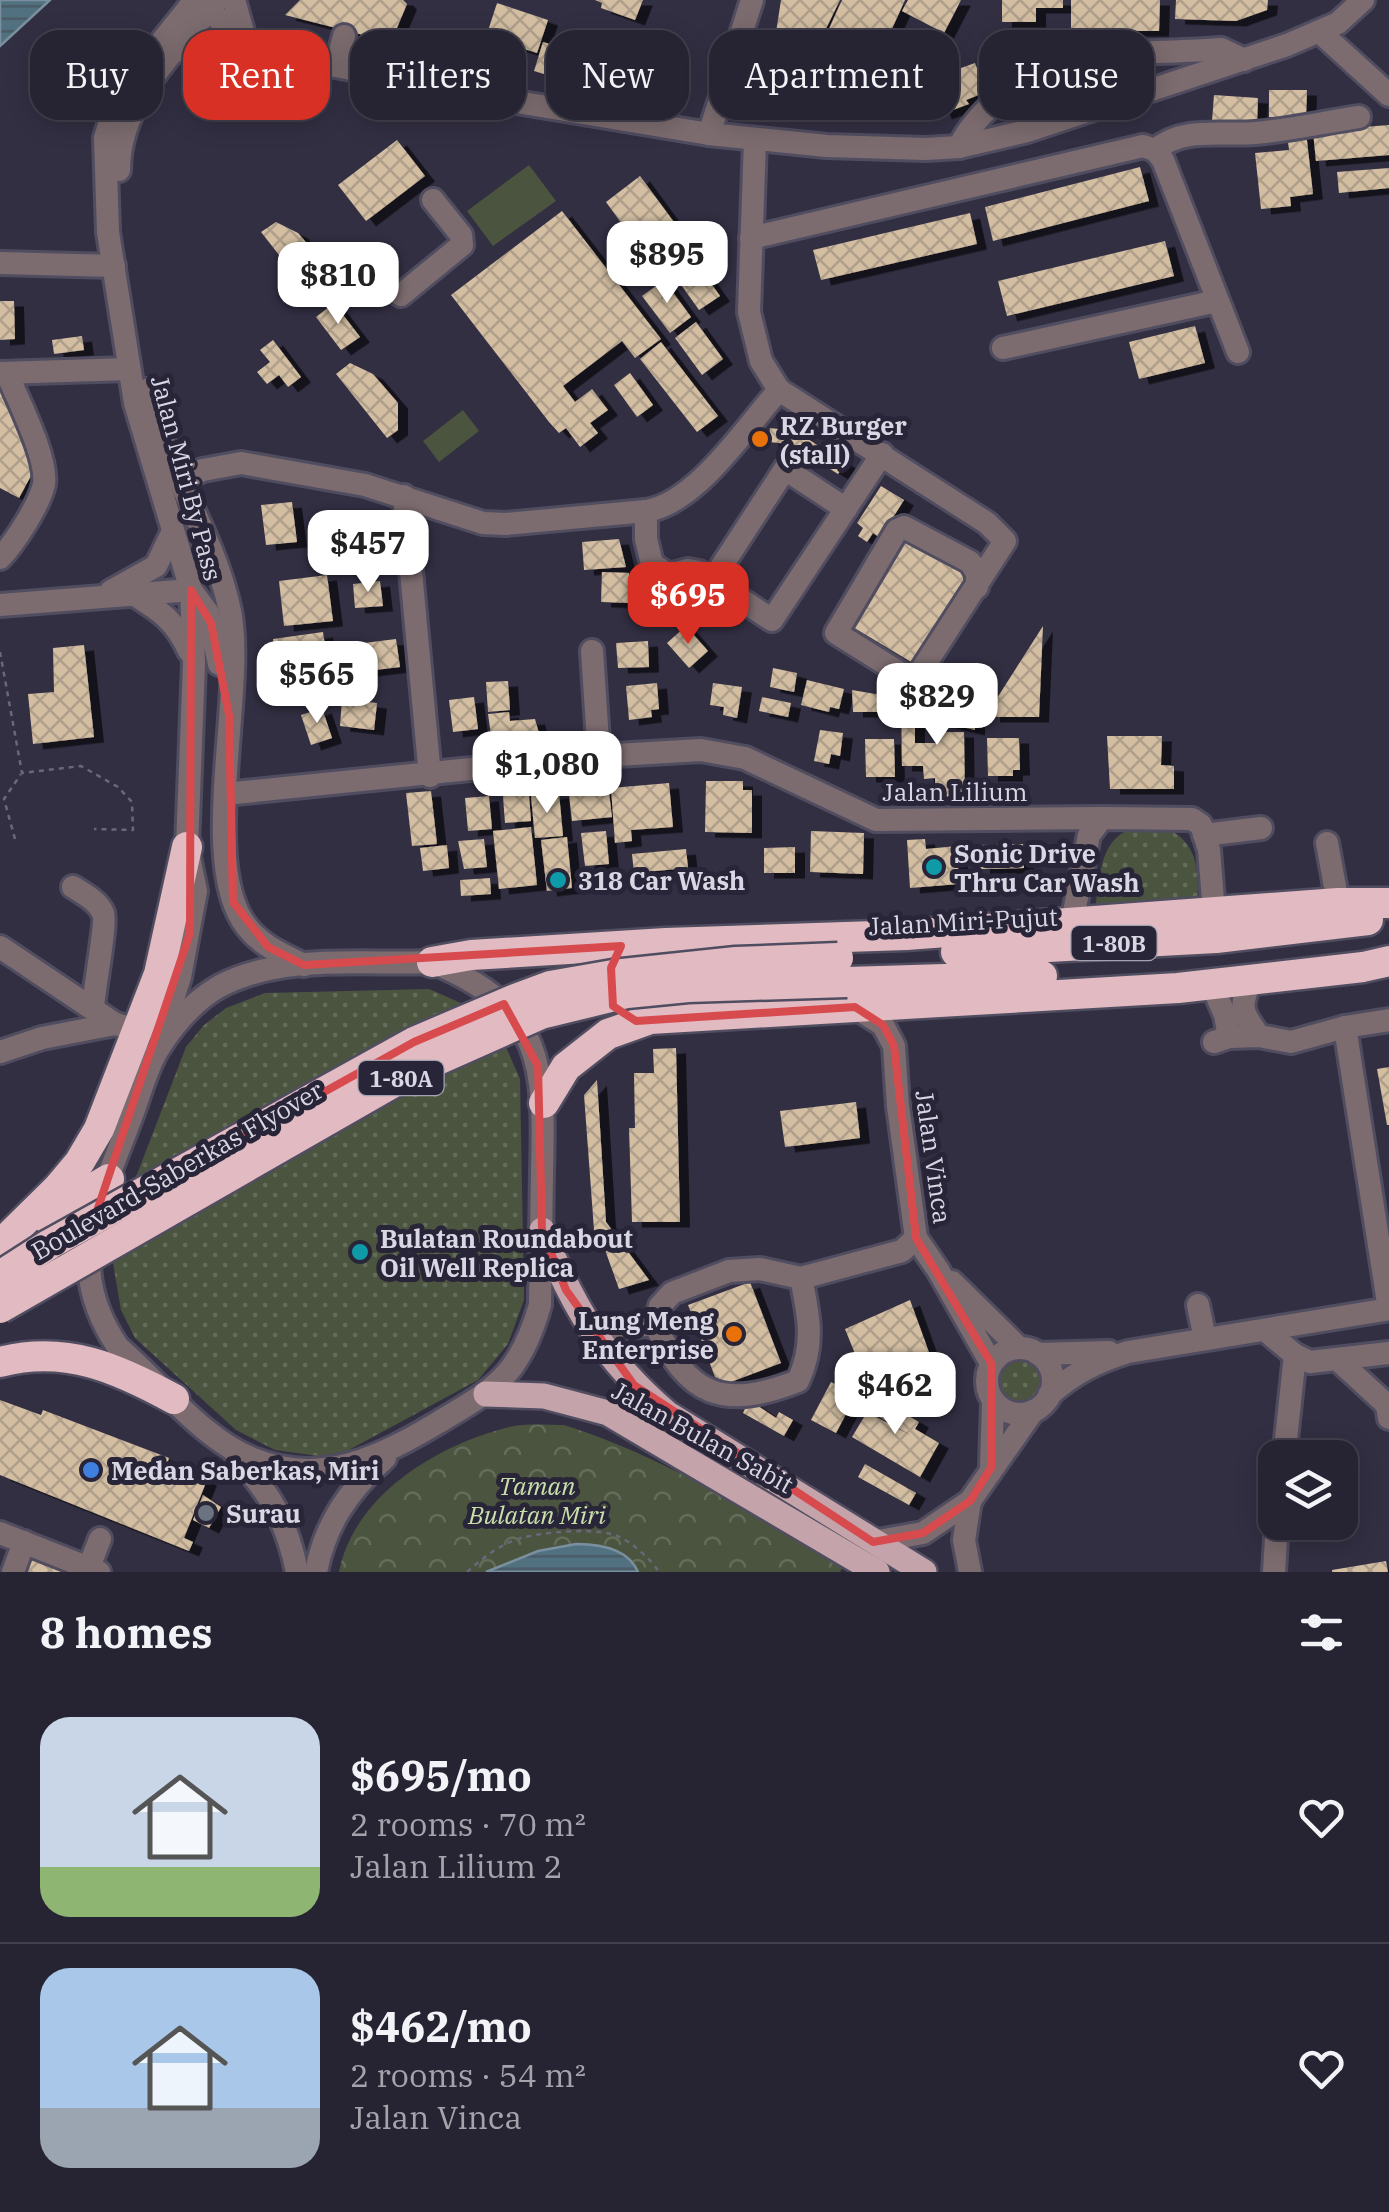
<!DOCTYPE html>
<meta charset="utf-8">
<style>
body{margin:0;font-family:"IBM Plex Serif",serif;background:#322f3e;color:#f1f3f6;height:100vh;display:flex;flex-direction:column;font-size:38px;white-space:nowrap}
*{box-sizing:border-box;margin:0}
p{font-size:32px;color:#a4a4ac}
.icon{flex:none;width:55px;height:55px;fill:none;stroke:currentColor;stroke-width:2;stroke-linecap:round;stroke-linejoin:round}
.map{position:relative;height:1572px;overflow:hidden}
.drawer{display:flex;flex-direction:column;background:#262332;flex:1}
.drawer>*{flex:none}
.guide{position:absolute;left:30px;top:30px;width:1330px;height:90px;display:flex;gap:20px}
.buttons{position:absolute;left:1258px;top:1440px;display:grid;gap:20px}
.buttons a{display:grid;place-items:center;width:100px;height:100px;border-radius:20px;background:#262332;box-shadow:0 5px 25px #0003,0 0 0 2px #42404d;font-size:50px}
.price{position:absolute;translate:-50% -85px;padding:0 22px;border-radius:20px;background:#fff;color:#222;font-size:32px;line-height:65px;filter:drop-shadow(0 2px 5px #0008)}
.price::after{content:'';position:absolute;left:50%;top:60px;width:30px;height:22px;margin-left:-15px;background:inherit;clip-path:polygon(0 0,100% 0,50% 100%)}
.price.selected{background:#d93025;color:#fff}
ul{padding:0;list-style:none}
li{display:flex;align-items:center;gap:30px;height:250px;padding:0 40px}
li+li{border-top:2px solid #42404d}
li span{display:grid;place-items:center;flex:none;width:280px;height:200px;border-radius:30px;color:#555}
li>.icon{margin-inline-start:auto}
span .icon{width:120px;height:120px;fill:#fffc;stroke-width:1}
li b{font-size:42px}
h2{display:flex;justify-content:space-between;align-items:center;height:120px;padding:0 40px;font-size:42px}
.tag{padding:0 35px;border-radius:30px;background:#262332;box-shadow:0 5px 25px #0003,0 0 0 2px #42404d;font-size:35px;line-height:90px}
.tag.selected{background:#d93025;color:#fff}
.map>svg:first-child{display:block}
.grass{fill:url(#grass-dots)}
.park{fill:url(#park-crowns)}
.pitch{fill:#4b543e}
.water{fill:url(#water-rules);stroke:#7a909f;stroke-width:2.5}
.building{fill:url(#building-cross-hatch);filter:url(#shadow)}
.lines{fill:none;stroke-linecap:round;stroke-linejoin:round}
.minor-casing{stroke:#514d60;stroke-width:28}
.major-casing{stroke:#514d60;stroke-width:30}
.highway-casing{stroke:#514d60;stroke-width:35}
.path{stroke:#6a6778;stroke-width:2.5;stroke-dasharray:5 5;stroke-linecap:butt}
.minor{stroke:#7c6c6f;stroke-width:22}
.major{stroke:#c4a4aa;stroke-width:25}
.highway{stroke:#e1bbc1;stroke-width:30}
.highway-bridge-casing{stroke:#514d60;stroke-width:35;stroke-linecap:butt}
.highway-bridge{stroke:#e1bbc1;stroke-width:30}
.marked{fill:none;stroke:#d74b4e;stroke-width:8;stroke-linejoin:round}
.food-dot{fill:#e8710a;stroke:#292539;stroke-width:4}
.culture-dot{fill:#0f9aa8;stroke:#292539;stroke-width:4}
.shop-dot{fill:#3f7fe0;stroke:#292539;stroke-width:4}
.worship-dot{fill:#6b7280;stroke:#292539;stroke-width:4}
.labels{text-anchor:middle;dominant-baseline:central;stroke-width:10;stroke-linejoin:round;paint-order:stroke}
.shield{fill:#292539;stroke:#a4a2b1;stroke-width:2.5}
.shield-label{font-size:22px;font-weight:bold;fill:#d9d7e4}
.poi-label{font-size:25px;font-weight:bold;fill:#d9d7e4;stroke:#292539;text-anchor:start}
.street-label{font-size:25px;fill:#d9d7e4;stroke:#292539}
.park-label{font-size:25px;font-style:italic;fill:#c9e0aa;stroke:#292539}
</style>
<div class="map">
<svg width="1389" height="1572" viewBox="0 0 1389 1572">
<defs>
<pattern id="grass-dots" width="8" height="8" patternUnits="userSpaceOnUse" patternTransform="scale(2.5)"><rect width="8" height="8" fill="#4b543e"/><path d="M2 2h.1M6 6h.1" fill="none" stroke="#646c5a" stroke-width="1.8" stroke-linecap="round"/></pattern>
<pattern id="park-crowns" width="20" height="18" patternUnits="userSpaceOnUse" patternTransform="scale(2.5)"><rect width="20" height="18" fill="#4b543e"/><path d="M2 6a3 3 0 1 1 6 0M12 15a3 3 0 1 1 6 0" fill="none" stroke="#646c5a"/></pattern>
<pattern id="water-rules" width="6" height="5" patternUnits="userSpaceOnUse" patternTransform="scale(2.5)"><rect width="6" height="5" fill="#517181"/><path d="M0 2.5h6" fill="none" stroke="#4a5b66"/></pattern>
<pattern id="building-cross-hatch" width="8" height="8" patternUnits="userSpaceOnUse" patternTransform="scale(2.5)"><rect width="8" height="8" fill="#d3bea2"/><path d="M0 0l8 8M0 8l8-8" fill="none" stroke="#ae9e8a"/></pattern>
<filter id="shadow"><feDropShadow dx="10" dy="5.5" stdDeviation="0" flood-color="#0009"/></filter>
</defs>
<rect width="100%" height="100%" fill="#332f43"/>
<g class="grass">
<path d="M1164 827C1198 842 1198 868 1198 901L1095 912C1099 885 1098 838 1132 829 1141 826 1154 828 1164 827Z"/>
<path d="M429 989 470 1007 502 1038 520 1079 524 1300 508 1344 478 1380 347 1451 318 1456 275 1450 236 1430 135 1338 121 1310 113 1263 121 1216 186 1047 204 1025 226 1008 265 993Z"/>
<circle cx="1019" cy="1382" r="24"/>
</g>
<path class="park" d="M564 1425C668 1458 750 1512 843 1567L840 1572H339C354 1495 437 1445 509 1427 526 1423 547 1425 564 1425Z"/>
<g class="pitch">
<path d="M529 165 556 201 493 246 467 211Z"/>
<path d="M463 410 479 431 439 462 423 441Z"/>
</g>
<g class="water">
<path d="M0 0H50L0 46Z"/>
<path d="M576 1544C600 1544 628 1548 638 1572H486L538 1551Z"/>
</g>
<g class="building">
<path d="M300 0H403L407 4 391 42 285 15Z"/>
<path d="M595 0H643L635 20 601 8 602 3Z"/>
<path d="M781 0H840L816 49 776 32Z"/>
<path d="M842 0H905L871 75 819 51Z"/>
<path d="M908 0H961L944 33 902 11Z"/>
<path d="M1002 0H1063V8H1036V22H1002Z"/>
<path d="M1071 0H1160L1159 31H1132V37L1071 33Z"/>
<path d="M1176 0H1268L1267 10 1236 21 1175 19Z"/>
<path d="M497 3 548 20 537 53 486 37Z"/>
<path d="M543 42 575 52 567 81 534 71Z"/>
<path d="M975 63 986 92 966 100 969 104 942 114 935 97 952 91 944 74Z"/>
<path d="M1269 90H1307L1306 118 1269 117Z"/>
<path d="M1214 95 1258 98 1257 124 1212 121Z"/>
<path d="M1389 125V155L1316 161 1313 131Z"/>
<path d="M1306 132 1313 194 1290 197 1291 206 1261 209 1255 153 1289 150 1287 134Z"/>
<path d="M397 140 425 176 366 221 338 185Z"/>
<path d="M1140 167 1149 201 993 241 985 207Z"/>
<path d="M1389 168V188L1339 193 1337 172Z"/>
<path d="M640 176 682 233 648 260 606 202Z"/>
<path d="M562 211 661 339 635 358 622 341 563 386 575 402 592 389 608 410 590 423 598 433 580 447 566 428 559 433 549 422 451 295Z"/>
<path d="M970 213 977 244 821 280 813 250Z"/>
<path d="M276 222 298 233 323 262 324 289 312 297 261 232Z"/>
<path d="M1165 241 1174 276 1007 316 998 281Z"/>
<path d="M693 258 720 296 699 310 672 272Z"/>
<path d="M664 280 691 317 670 333 642 296Z"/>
<path d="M0 301H14L15 339 0 340Z"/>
<path d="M334 303 360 337 341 350 316 317Z"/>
<path d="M696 322 723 359 702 375 675 338Z"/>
<path d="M1195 326 1205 363 1139 379 1129 342Z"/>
<path d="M82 336 84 350 54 354 52 340Z"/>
<path d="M273 340 301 377 288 387 279 375 267 384 257 372 270 362 260 350Z"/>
<path d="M661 342 718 416 697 432 640 359Z"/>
<path d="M350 363 373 374 398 403V430L387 438 336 374Z"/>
<path d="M630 373 653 405 637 417 614 385Z"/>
<path d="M0 387 33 472 19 498 0 488Z"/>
<path d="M770 428 795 431 846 463 838 474 790 444 768 442Z"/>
<path d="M881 486 904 500 880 538 873 533 867 542 858 536 863 528 857 523Z"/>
<path d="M292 502 297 542 266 545 261 505Z"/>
<path d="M347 518H381L379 550 354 552V547L346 546Z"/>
<path d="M907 535 973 575 918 666 851 626Z"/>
<path d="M619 539 626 567 584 570 582 542Z"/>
<path d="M602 572 629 573V603L601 602Z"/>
<path d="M327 575 333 621 284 626 279 581Z"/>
<path d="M380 581 383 606 355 608 353 584Z"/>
<path d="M686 626 708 651 689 668 667 643Z"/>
<path d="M1043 626 1039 717H990V709Z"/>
<path d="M323 632 330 679 280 685 273 639Z"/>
<path d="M396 639 400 667 359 672 356 644Z"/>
<path d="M648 641 649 667 618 668 616 643Z"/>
<path d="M84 645 94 737 33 744 28 694 54 692 53 648Z"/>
<path d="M773 668 797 673 794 692 770 687Z"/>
<path d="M807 680 844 689 839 709 830 707 829 712 801 705Z"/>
<path d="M508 681 510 710 488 712 486 682Z"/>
<path d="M657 683 659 709 651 710 652 717 629 720 626 686Z"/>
<path d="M713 683 742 687 737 718 723 715 724 707 710 705Z"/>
<path d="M852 690 899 698V712H853Z"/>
<path d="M474 697 478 729 453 732 449 700Z"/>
<path d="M762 697 791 703 788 717 759 711Z"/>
<path d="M901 698 975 716V730L915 716V743H937V732H964L965 799H936L935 778 924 779 923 766H902Z"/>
<path d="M342 699 377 703 374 730 340 726Z"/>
<path d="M322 708 332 738 311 745 301 715Z"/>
<path d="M509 712 510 721 535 719 542 744 493 749 488 714Z"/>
<path d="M820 730 843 733 840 756 831 754 829 764 814 761Z"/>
<path d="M1107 736H1162L1161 765 1174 766V789H1110Z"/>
<path d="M987 738H1019L1020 770H1013V776H988Z"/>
<path d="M865 739H894L895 777H866Z"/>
<path d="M577 775 578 779 607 776 612 817 572 821 567 776Z"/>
<path d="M706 781H743V790H752V833L705 832Z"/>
<path d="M528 782 531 821 505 823 502 784Z"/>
<path d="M669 783 673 827 631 830 632 841 615 843 611 788Z"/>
<path d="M431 791 437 844 412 846 406 793Z"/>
<path d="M559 793 563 836 535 838 531 796Z"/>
<path d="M489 796 492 829 468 831 465 798Z"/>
<path d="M531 827 537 885 499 889 493 831Z"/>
<path d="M606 831 609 864 585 866 581 833Z"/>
<path d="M811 831 864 833 863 874 810 872Z"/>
<path d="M567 837 572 888 547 891 541 840Z"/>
<path d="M484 839 487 867 464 869 458 841Z"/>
<path d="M925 839 926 849 957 846 959 884 910 888 907 840Z"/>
<path d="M1023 844 1024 868 980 869V845Z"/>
<path d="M447 845 449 868 423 871 420 848Z"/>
<path d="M795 847V873H764V848Z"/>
<path d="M686 849 688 868 634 873 632 854Z"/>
<path d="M490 878 491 894 461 896 460 880Z"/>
<path d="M676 1048 680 1222H632L629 1128H635L634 1073H654L653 1049Z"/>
<path d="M1389 1067V1125H1387L1377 1069Z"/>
<path d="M597 1080 606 1222 649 1280 619 1289 604 1247 594 1230 584 1095Z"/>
<path d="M856 1102 860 1138 785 1147 780 1111Z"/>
<path d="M750 1282 781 1363 728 1383 715 1377 688 1305Z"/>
<path d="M910 1300 939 1380 902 1393 886 1384 881 1370 864 1376 845 1329Z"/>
<path d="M831 1382 856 1395 836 1433 811 1420Z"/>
<path d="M872 1395 919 1422 915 1429 939 1443 920 1477 852 1437 867 1412 912 1436 864 1408Z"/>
<path d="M0 1400 41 1415 43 1410 169 1458 167 1464 207 1480 184 1538 193 1542 189 1551 0 1475Z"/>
<path d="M749 1400 776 1418 779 1412 793 1420 784 1436 743 1413Z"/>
<path d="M865 1464 916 1493 909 1505 858 1477Z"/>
<path d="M203 1495 221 1507 209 1528 193 1520Z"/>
<path d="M34 1554 78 1572H27Z"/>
<path d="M1386 1561 1388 1572H1332V1570Z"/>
</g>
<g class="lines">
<defs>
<g id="minor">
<path d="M198 0 229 28 261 48 336 66 511 101 709 134 827 146 926 149 959 147 1027 131 1287 45 1338 23 1363 0"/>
<path d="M234 0 245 39"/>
<path d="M1321 33 1389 95"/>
<path d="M175 51 201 45 258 48"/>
<path d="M336 66 344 36"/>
<path d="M709 134 752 0"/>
<path d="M755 140 749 312 761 361 779 390 987 523 1005 541 917 677 908 678 836 633 897 530 904 527 970 562 977 573V587"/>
<path d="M959 147C975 114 1028 67 1065 60 1115 51 1170 53 1221 49L1244 60"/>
<path d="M1155 150C1184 126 1221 136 1255 133 1290 130 1325 122 1359 117"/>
<path d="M119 170C119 100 176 51 217 0"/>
<path d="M751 238 1143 146 1155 150 1163 160 1238 352"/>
<path d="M0 263 114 266"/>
<path d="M401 295 462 245 461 235 433 200"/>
<path d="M1003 348 1217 301"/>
<path d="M0 373 129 369"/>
<path d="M147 390C164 467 214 533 230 611 246 690 197 865 247 927 262 946 282 954 304 965"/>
<path d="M179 480 203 470 241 463 365 485 483 523 506 524 646 511C697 503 745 428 779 390"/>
<path d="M404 496 430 776"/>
<path d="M646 511V539L652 564 669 575 688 570 699 572 772 620 882 454"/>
<path d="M0 558C14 544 40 504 44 484 48 457 17 399 7 373"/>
<path d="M712 581 785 469 846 509"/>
<path d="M191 590 208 613 219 664"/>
<path d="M111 591 156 566 173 531"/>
<path d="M133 594C159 610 176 621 189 651"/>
<path d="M0 605 191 590"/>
<path d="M592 651 599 756"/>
<path d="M225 794 599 756 701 750 745 758 876 820 1102 818"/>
<path d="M1204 835 1261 828"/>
<path d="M1327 843 1338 903"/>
<path d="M73 887C84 894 98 901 103 913 107 922 94 990 93 1007"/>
<path d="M1072 923 1089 835 1102 818 1192 819 1201 825 1209 850 1214 913"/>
<path d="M0 947 115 1024"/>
<path d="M432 962C544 1008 545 1065 542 1173 541 1217 541 1261 540 1305 534 1326 525 1349 512 1367 493 1392 465 1406 439 1422 380 1457 322 1487 253 1459 203 1440 159 1382 118 1347 101 1322 89 1293 89 1261 90 1211 115 1162 132 1115 140 1094 146 1070 157 1051 173 1025 193 1001 220 986 283 953 364 965 432 962Z"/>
<path d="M1251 979C1239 1008 1241 1011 1259 1036"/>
<path d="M1212 985 1225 1015 1229 1037"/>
<path d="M855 1007 883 1025 894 1046 898 1106 916 1238 938 1270 991 1363"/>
<path d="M1345 1027 1389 1309"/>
<path d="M161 1036 180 977 196 891 187 847 194 663 191 590 135 403 108 232 105 138 118 96 195 0"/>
<path d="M1214 1042 1229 1037 1259 1036 1291 1042 1345 1027 1389 1020"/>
<path d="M0 1052 42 1038 115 1024 139 1030"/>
<path d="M952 1282 1019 1348"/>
<path d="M1198 1305 1205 1339"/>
<path d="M655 1324C688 1397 723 1410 798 1381 815 1345 809 1316 801 1278"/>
<path d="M593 1330 655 1324 660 1306 672 1293 729 1271 760 1269 801 1278 902 1251 916 1238"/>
<path d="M1265 1330 1295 1355 1310 1362 1389 1353"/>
<circle cx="1020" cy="1381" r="33"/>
<path d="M1038 1354 1109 1352"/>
<path d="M1338 1360 1387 1405 1389 1418"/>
<path d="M1049 1395C1074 1373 1096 1362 1128 1352L1389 1309"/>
<path d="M236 1455C270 1494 287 1521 297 1572"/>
<path d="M1284 1458 1295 1355"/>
<path d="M991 1468 993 1401"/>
<path d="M0 1533 99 1572"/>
<path d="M873 1542 923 1533 970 1501 1033 1411"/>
<path d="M13 1572 24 1542"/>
<path d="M87 1572 100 1539"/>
<path d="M316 1572C325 1524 349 1490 385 1458"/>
<path d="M970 1572 964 1540 970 1501"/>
<path d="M1274 1572 1277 1522"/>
</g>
<g id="major">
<path d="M542 1230C573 1308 604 1359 668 1414L924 1572"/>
<path d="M486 1394 544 1396 608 1413 877 1572"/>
</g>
<g id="highway">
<path d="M956 952 1216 938 1368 920"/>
<path d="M432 962 471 955 666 943 906 935 1338 903H1389"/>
<path d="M847 982 1042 976"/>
<path d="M544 1103 566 1067 608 1034 650 1019 1178 988 1363 967 1389 961"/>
<path d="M45 1217 109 1179"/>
<path d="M2 1243 58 1188 79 1163 99 1129 159 974 187 847"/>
<path d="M0 1362C66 1345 117 1368 174 1399"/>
</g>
</defs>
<use href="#minor" class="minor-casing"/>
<use href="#major" class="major-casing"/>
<use href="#highway" class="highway-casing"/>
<g class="path">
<path d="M0 652 22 773 81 766 118 787 132 802 133 830 94 829"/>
<path d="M15 839 4 799 21 774"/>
<path d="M467 1572C483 1558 500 1544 521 1538 543 1532 596 1527 617 1536 632 1542 650 1558 659 1572"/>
</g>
<use href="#minor" class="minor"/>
<use href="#major" class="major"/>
<use href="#highway" class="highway"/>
<defs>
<g id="highway-bridge">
<path d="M0 1276 50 1244 414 1042 515 999 550 986 613 975 736 962 838 958"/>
<path d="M0 1308 415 1070 541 1014 627 993 688 987 847 982"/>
</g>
</defs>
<use href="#highway-bridge" class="highway-bridge-casing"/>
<use href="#highway-bridge" class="highway-bridge"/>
</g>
<path class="marked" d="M191 590 211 623 229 715 233 902 268 947 304 965 621 946 611 968 613 1006 636 1021 855 1007 883 1025 894 1046 916 1238 991 1363V1468L970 1501 923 1533 873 1542 634 1385 566 1290 542 1230 538 1066 504 1004 414 1042 94 1220 190 933Z"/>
<g class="food-dot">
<circle cx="760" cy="439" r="10"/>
<circle cx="734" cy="1334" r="10"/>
</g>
<g class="culture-dot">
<circle cx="934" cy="867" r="10"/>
<circle cx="558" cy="880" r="10"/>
<circle cx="360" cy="1252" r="10"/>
</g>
<circle class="shop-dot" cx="91" cy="1470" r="10"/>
<circle class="worship-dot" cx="206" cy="1513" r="10"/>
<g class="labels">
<g class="shield">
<rect x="1071.5" y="926" width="85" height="34" rx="8"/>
<rect x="358.5" y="1061" width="85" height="34" rx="8"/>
</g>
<g class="shield-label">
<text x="1114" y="943">1-80B</text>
<text x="401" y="1078">1-80A</text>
</g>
<g class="poi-label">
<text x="780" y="425">RZ Burger<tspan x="780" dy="29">(stall)</tspan></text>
<text x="954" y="853">Sonic Drive<tspan x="954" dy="29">Thru Car Wash</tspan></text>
<text x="578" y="880">318 Car Wash</text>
<text x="380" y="1238">Bulatan Roundabout<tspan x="380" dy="29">Oil Well Replica</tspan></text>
<text x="714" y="1320" text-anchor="end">Lung Meng<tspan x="714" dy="29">Enterprise</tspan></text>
<text x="111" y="1470">Medan Saberkas, Miri</text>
<text x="226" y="1513">Surau</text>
</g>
<g class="street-label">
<text transform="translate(187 478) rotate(75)">Jalan Miri By Pass</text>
<text x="955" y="791">Jalan Lilium</text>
<text transform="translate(963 921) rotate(-3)">Jalan Miri-Pujut</text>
<text transform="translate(934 1157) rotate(82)">Jalan Vinca</text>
<text transform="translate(177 1170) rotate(-30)">Boulevard-Saberkas Flyover</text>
<text transform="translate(703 1437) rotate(29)">Jalan Bulan Sabit</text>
</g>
<g class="park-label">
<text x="537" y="1485">Taman<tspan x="537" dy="29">Bulatan Miri</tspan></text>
</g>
</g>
</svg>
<div class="buttons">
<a><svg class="icon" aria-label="layers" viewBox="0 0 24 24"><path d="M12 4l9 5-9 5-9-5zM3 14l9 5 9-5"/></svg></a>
</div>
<b class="price" style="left:667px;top:306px">$895</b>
<b class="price" style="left:338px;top:327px">$810</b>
<b class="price" style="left:368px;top:595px">$457</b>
<b class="price selected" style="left:688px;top:647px">$695</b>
<b class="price" style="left:317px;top:726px">$565</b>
<b class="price" style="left:937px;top:748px">$829</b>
<b class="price" style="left:547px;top:816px">$1,080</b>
<b class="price" style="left:895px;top:1437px">$462</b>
<div class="guide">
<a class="tag">Buy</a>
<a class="tag selected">Rent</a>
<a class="tag">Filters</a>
<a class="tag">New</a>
<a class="tag">Apartment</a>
<a class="tag">House</a>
</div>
</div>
<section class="drawer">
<h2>8 homes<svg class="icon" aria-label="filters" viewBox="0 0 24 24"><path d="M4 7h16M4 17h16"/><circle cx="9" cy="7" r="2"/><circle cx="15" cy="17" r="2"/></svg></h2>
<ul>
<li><span style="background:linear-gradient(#c9d6e8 75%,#8fb573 0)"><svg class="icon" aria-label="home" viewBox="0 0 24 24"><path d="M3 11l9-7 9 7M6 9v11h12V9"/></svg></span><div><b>$695/mo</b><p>2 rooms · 70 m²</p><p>Jalan Lilium 2</p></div><svg class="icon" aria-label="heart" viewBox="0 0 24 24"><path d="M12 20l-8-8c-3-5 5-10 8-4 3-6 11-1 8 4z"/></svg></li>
<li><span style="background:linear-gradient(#a9c7e8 70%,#9aa5b1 0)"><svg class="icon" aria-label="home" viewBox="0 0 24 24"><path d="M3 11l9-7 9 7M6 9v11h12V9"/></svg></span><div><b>$462/mo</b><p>2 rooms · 54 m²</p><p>Jalan Vinca</p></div><svg class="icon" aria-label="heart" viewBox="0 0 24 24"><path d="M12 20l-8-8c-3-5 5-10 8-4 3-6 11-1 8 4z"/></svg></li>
</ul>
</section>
